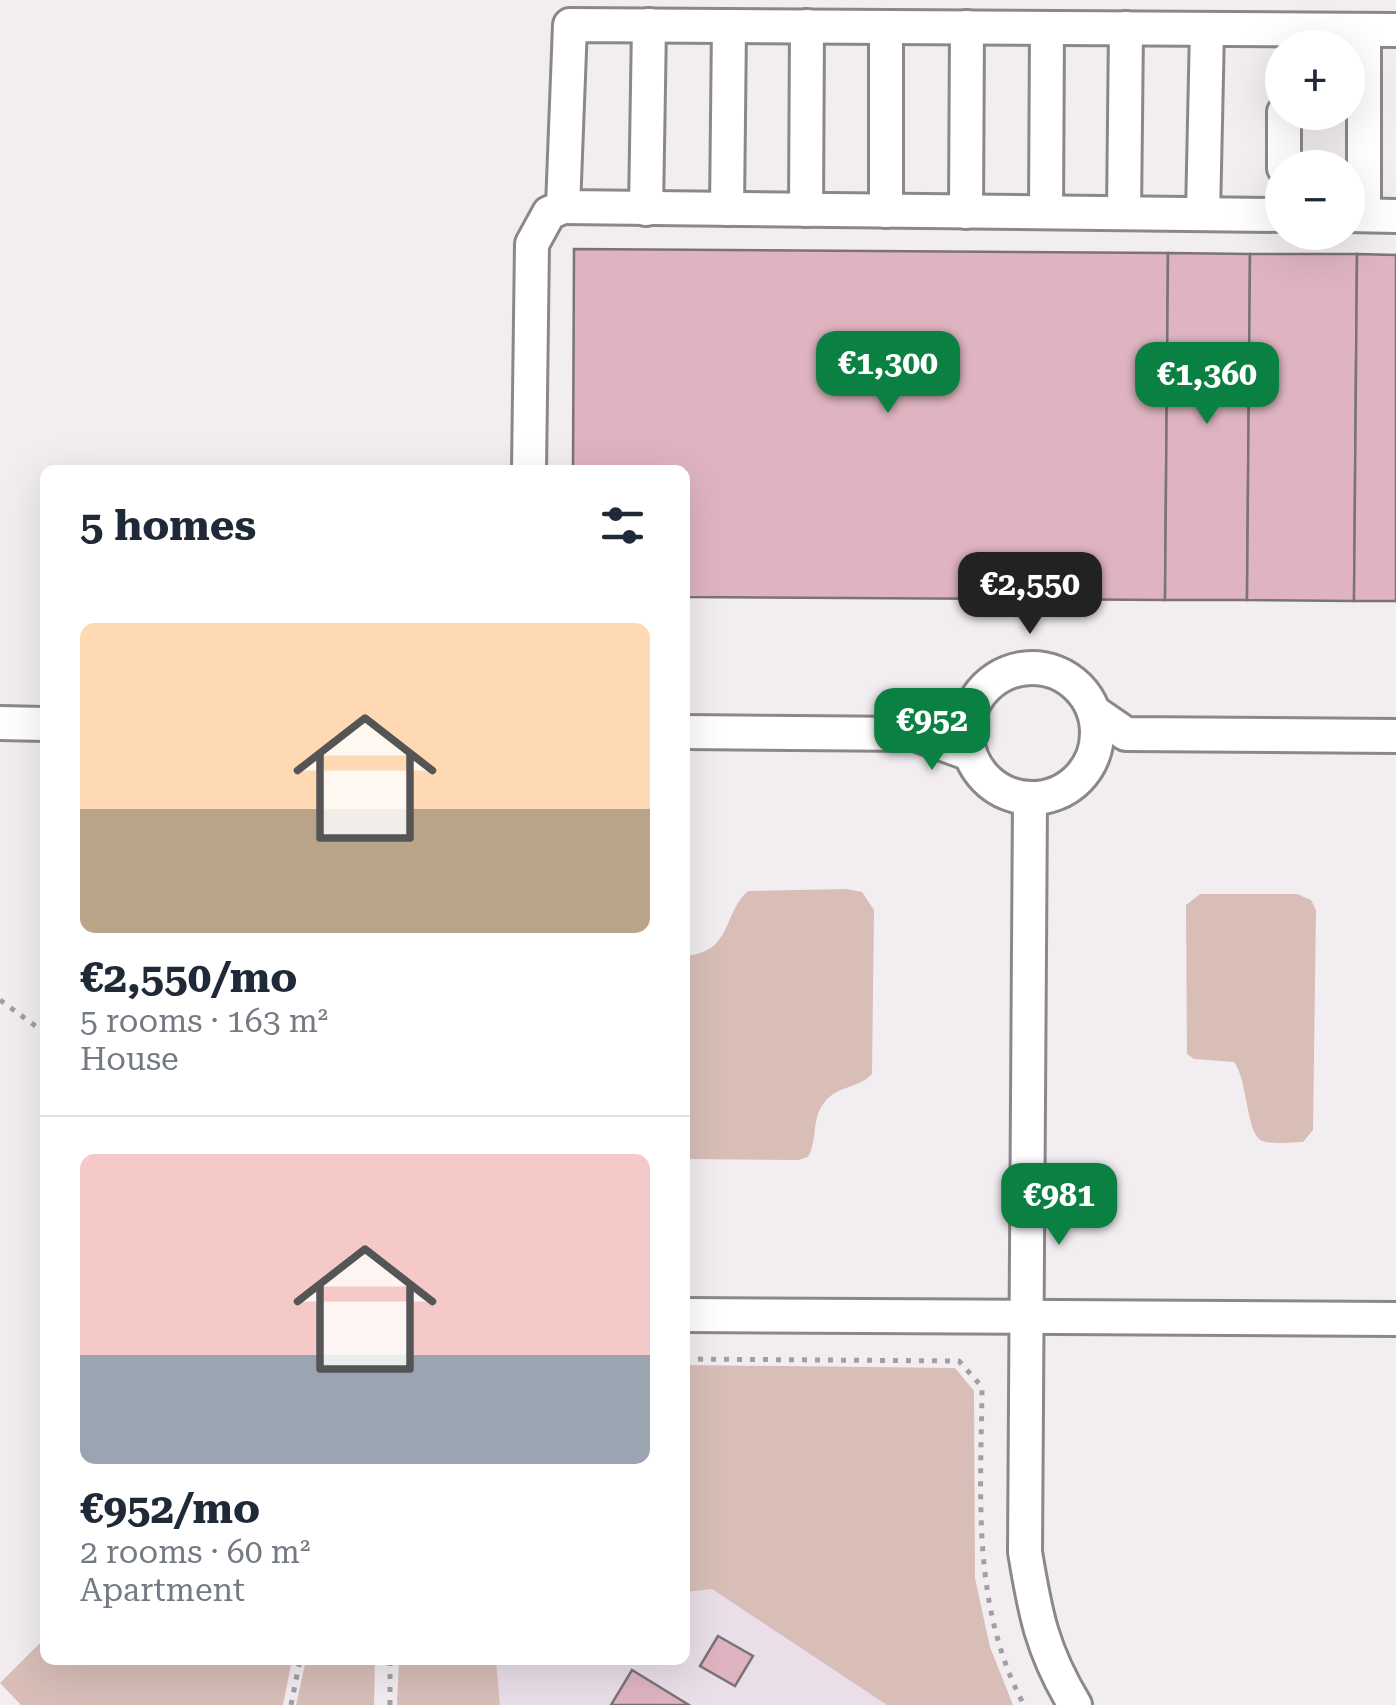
<!DOCTYPE html>
<meta charset="utf-8">
<style>
body{margin:0;font-family:"Roboto Serif",serif;background:#f6f6f7;color:#1f2937;height:100vh;display:flex;flex-direction:column;font-size:38px;white-space:nowrap}
*{box-sizing:border-box;margin:0}
p{font-size:32px;color:#747a83}
.icon{flex:none;width:55px;height:55px;fill:none;stroke:currentColor;stroke-width:2;stroke-linecap:round;stroke-linejoin:round}
.map{position:relative;flex:1;overflow:hidden}
.details{position:absolute;left:40px;top:465px;width:650px;height:1200px;display:flex;flex-direction:column;background:#fff;border-radius:15px;box-shadow:0 10px 40px #0002}
.details>*{flex:none}
.controls{position:absolute;left:1265px;top:30px;display:grid;gap:20px}
.controls a{display:grid;place-items:center;width:100px;height:100px;border-radius:50%;background:#fff;box-shadow:0 10px 40px #0002;font-size:50px}
.price{position:absolute;translate:-50% -85px;padding:0 22px;border-radius:20px;background:#0b8043;color:#fff;font-size:32px;line-height:65px;filter:drop-shadow(0 2px 5px #0008)}
.price::after{content:'';position:absolute;left:50%;top:60px;width:30px;height:22px;margin-left:-15px;background:inherit;clip-path:polygon(0 0,100% 0,50% 100%)}
.price.active{background:#222;color:#fff}
ul{padding:0;list-style:none}
li{display:grid;align-content:center;gap:20px;height:530px;padding:0 40px}
li+li{border-top:2px solid #e0e1e3}
li span{display:grid;place-items:center;height:310px;border-radius:15px;color:#555}
li>.icon{margin-inline-start:auto}
span .icon{width:180px;height:180px;fill:#fffc;stroke-width:1}
li b{font-size:42px}
h2{display:flex;justify-content:space-between;align-items:center;height:120px;padding:0 40px;font-size:42px}
.map>svg:first-child{display:block}
.built{fill:#eadfe9}
.green{fill:#d9beb8}
.building{fill:#dfb4c0;stroke:#7b7476;stroke-width:2.5}
.lines{fill:none;stroke-linecap:round;stroke-linejoin:round}
.minor-casing{stroke:#8c878b;stroke-width:38}
.path{stroke:#a29fa2;stroke-width:5;stroke-dasharray:5 8;stroke-linecap:butt}
.minor{stroke:#fff;stroke-width:32}
</style>
<div class="map">
<svg width="1396" height="1705" viewBox="0 0 1396 1705">
<rect width="100%" height="100%" fill="#f2edf1"/>
<path class="built" d="M711 1588 887 1705H500L496 1660H685V1592Z"/>
<g class="green">
<path d="M846 889 862 892 874 910 872 1074C858 1089 837 1085 824 1103 811 1119 818 1140 808 1157L798 1160 685 1159V956C733 952 722 914 748 891Z"/>
<path d="M1200 894H1297L1311 900 1316 910 1313 1130 1303 1142C1291 1142 1274 1145 1263 1141 1246 1136 1248 1080 1234 1062L1194 1059 1187 1054 1186 905Z"/>
<path d="M685 1365 955 1368 974 1391 975 1578 990 1647 1013 1705H887L712 1589 685 1592Z"/>
<path d="M45 1638V1660H292L283 1705H21L0 1683Z"/>
<path d="M306 1660H375L374 1705H296Z"/>
<path d="M399 1660H496L500 1705H397Z"/>
</g>
<g class="building">
<path d="M574 249 1168 253 1165 600 685 597V470H573Z"/>
<path d="M1168 253 1250 254 1247 600H1165Z"/>
<path d="M1250 254H1357L1354 601 1247 600Z"/>
<path d="M1357 254 1396 255V601H1354Z"/>
<path d="M718 1636 753 1656 735 1686 700 1666Z"/>
<path d="M632 1670 689 1705H611Z"/>
</g>
<g class="lines">
<defs>
<g id="minor">
<path d="M1284 168V112"/>
<path d="M646 209 649 25"/>
<path d="M727 209 729 26"/>
<path d="M806 210 807 26"/>
<path d="M886 211V27"/>
<path d="M966 212 967 27"/>
<path d="M1046 212 1047 28"/>
<path d="M1124 213 1126 28"/>
<path d="M1203 214 1207 29"/>
<path d="M1282 215 563 207 570 25 1396 30"/>
<path d="M1348 215 1396 216"/>
<path d="M1364 215V30"/>
<path d="M529 470 532 244 549 213 563 207"/>
<circle cx="1032" cy="733" r="65"/>
<path d="M1094 712 1126 734 1396 736"/>
<path d="M0 723 45 724"/>
<path d="M685 732 915 734 970 754"/>
<path d="M1030 799 1025 1552C1035 1613 1042 1651 1075 1705"/>
<path d="M685 1315 1396 1319"/>
</g>
</defs>
<use href="#minor" class="minor-casing"/>
<g class="path">
<path d="M0 1000 45 1033"/>
<path d="M685 1359 959 1361 982 1387C981 1495 971 1606 1024 1705"/>
<path d="M291 1705 300 1660"/>
<path d="M390 1705V1660"/>
</g>
<use href="#minor" class="minor"/>
</g>
</svg>
<div class="controls">
<a>+</a>
<a>−</a>
</div>
<b class="price" style="left:888px;top:416px">€1,300</b>
<b class="price" style="left:1207px;top:427px">€1,360</b>
<b class="price active" style="left:1030px;top:637px">€2,550</b>
<b class="price" style="left:932px;top:773px">€952</b>
<b class="price" style="left:1059px;top:1248px">€981</b>
<section class="details">
<h2>5 homes<svg class="icon" aria-label="filters" viewBox="0 0 24 24"><path d="M4 7h16M4 17h16"/><circle cx="9" cy="7" r="2"/><circle cx="15" cy="17" r="2"/></svg></h2>
<ul>
<li><span style="background:linear-gradient(#ffd9b3 60%,#b9a48a 0)"><svg class="icon" aria-label="home" viewBox="0 0 24 24"><path d="M3 11l9-7 9 7M6 9v11h12V9"/></svg></span><div><b>€2,550/mo</b><p>5 rooms · 163 m²</p><p>House</p></div></li>
<li><span style="background:linear-gradient(#f6c9c9 65%,#9aa5b1 0)"><svg class="icon" aria-label="home" viewBox="0 0 24 24"><path d="M3 11l9-7 9 7M6 9v11h12V9"/></svg></span><div><b>€952/mo</b><p>2 rooms · 60 m²</p><p>Apartment</p></div></li>
</ul>
</section>
</div>
